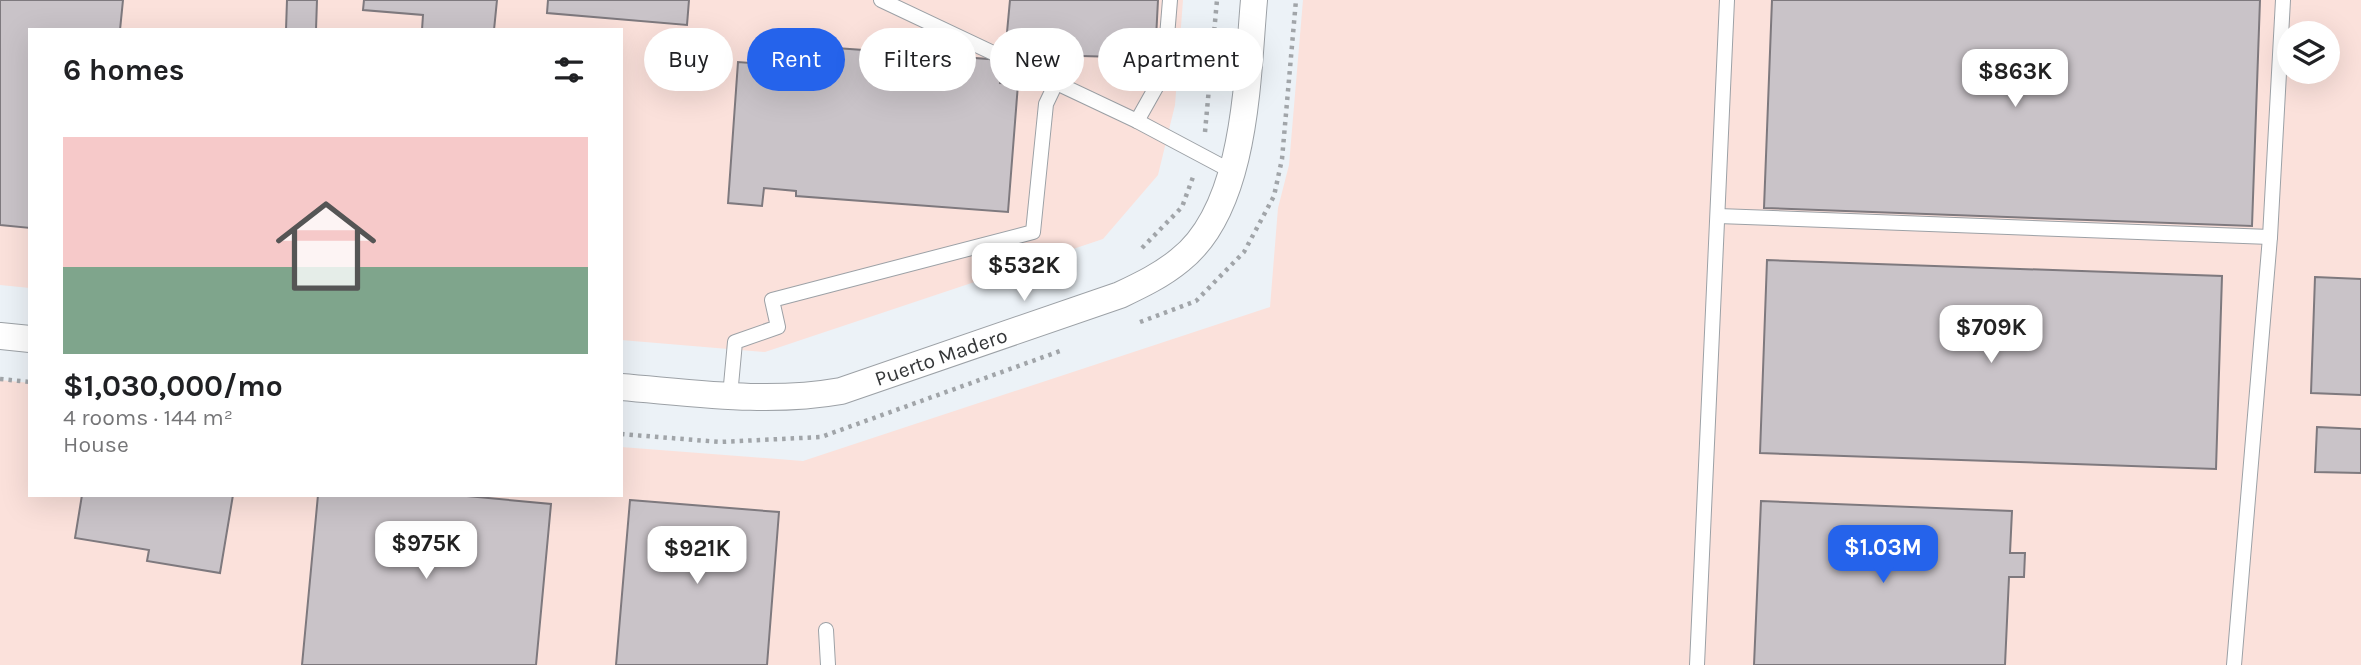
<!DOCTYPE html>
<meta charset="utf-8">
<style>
body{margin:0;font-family:Karla,sans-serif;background:#f6f6f6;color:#202124;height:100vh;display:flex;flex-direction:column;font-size:26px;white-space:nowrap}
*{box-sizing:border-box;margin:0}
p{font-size:23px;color:#757577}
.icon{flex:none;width:38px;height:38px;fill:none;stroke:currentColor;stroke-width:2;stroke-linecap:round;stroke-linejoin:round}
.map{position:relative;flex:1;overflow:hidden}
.drawer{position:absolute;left:28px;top:28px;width:595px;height:469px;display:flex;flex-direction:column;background:#fff;border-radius:0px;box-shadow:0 7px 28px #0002}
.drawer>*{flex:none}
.banner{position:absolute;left:644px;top:28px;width:665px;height:63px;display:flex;gap:14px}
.controls{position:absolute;left:2277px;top:21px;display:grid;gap:14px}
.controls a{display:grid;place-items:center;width:63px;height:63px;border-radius:50%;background:#fff;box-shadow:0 7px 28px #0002;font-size:35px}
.price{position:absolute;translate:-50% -60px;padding:0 16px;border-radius:14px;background:#fff;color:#222;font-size:23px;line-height:46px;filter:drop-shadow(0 2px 4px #0008)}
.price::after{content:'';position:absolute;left:50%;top:42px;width:21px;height:16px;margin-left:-10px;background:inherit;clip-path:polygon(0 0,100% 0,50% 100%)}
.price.selected{background:#2563eb;color:#fff}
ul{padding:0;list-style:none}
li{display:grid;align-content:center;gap:14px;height:371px;padding:0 35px}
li+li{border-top:2px solid #e0e0e0}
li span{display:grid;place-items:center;height:217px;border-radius:0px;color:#555}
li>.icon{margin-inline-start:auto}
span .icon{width:126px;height:126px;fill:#fffc;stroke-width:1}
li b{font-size:30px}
h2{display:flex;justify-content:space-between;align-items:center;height:84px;padding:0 35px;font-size:30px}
.pill{padding:0 24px;border-radius:32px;background:#fff;box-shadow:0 7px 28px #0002;font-size:24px;line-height:63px}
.pill.selected{background:#2563eb;color:#fff}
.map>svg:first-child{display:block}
.industrial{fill:#fbe1db;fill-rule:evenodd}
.building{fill:#c9c3c8;stroke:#7e797e;stroke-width:2}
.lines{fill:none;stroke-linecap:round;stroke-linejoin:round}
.lane-casing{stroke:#9ca1a6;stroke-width:16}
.street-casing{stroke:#9ca1a6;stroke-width:28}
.path{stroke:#a1a5a9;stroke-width:4.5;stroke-dasharray:3.5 5;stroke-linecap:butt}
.lane{stroke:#fff;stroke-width:14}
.street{stroke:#fff;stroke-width:26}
.labels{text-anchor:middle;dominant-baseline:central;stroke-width:6;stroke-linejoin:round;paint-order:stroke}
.street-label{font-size:21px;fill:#353739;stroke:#fff}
</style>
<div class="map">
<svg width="2361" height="665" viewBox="0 0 2361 665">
<rect width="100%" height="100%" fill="#ecf2f7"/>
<g class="industrial">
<path d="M0 0H1183L1175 105 1158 175 1103 239 765 352 621 340V30H30V288L0 285Z"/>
<path d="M1303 0H2361V665H0V380L30 383V495H621V447L803 461 1270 307 1278 208 1289 165ZM2289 33H2328V72H2289Z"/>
</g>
<g class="building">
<path d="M0 0H123L120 30H30V228L0 225Z"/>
<path d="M287 0H317L316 30H286Z"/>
<path d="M364 0H497L494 30H422L423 15 363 10Z"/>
<path d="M548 0H689L687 25 547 13Z"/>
<path d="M1010 0H1158L1155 58 1005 54Z"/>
<path d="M1772 0H2260L2252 226 1764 208Z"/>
<path d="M808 46 1002 60 1000 83 1018 84 1008 212 796 196V191L764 188 762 206 728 203 738 62 807 67Z"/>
<path d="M1767 260 2222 276 2216 469 1760 453Z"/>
<path d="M2315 277 2361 279V395L2311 393Z"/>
<path d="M2317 427 2361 429V473L2315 472Z"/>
<path d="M82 495H233L220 573 147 561 149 550 75 538Z"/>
<path d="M318 495H456L551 504 536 665H302Z"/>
<path d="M630 500 779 512 767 665H616Z"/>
<path d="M1761 501 2012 511 2010 553H2025L2024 577H2009L2005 665H1754Z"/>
</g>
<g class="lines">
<defs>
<g id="lane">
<path d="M881 0 1137 121 1231 171"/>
<path d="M1137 121 1164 73 1170 0"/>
<path d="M1718 216 2270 237"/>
<path d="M730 396 735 342 778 327 772 300 1033 232 1046 104 1056 83"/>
<path d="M826 630 828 665"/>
<path d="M1697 665 1727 0"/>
<path d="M2234 665 2270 237 2283 0"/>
</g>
<g id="street">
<path d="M0 336 30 339"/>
<path d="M621 387C695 393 768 404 841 391L1120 295C1141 285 1162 275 1180 260 1247 207 1247 78 1254 0"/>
</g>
</defs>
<use href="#lane" class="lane-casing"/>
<use href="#street" class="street-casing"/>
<g class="path">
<path d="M1205 132 1217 0"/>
<path d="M1142 248 1182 207 1193 177"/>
<path d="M1140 322 1196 301 1244 252 1274 196 1282 159 1296 0"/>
<path d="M0 379 30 382"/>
<path d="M621 434 720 442 821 437 1063 350"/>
</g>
<use href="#lane" class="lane"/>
<use href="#street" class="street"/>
</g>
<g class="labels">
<g class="street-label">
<text transform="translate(941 357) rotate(-19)">Puerto Madero</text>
</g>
</g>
</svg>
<div class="controls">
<a><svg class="icon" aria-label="layers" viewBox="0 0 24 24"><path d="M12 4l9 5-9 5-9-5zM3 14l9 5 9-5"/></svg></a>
</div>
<b class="price" style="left:2015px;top:109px">$863K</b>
<b class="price" style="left:1024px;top:303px">$532K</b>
<b class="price" style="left:1991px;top:365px">$709K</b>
<b class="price" style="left:426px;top:581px">$975K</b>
<b class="price selected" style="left:1883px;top:585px">$1.03M</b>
<b class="price" style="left:697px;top:586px">$921K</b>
<div class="banner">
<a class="pill">Buy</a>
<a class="pill selected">Rent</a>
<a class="pill">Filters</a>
<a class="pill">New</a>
<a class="pill">Apartment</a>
</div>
<section class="drawer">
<h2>6 homes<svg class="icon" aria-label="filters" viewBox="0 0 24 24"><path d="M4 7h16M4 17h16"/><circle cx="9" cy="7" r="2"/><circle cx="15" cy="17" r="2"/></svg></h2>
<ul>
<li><span style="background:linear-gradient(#f6c9c9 60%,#7fa58c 0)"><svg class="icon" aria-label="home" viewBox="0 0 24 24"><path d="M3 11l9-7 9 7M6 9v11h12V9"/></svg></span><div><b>$1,030,000/mo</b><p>4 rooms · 144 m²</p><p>House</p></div></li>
</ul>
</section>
</div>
